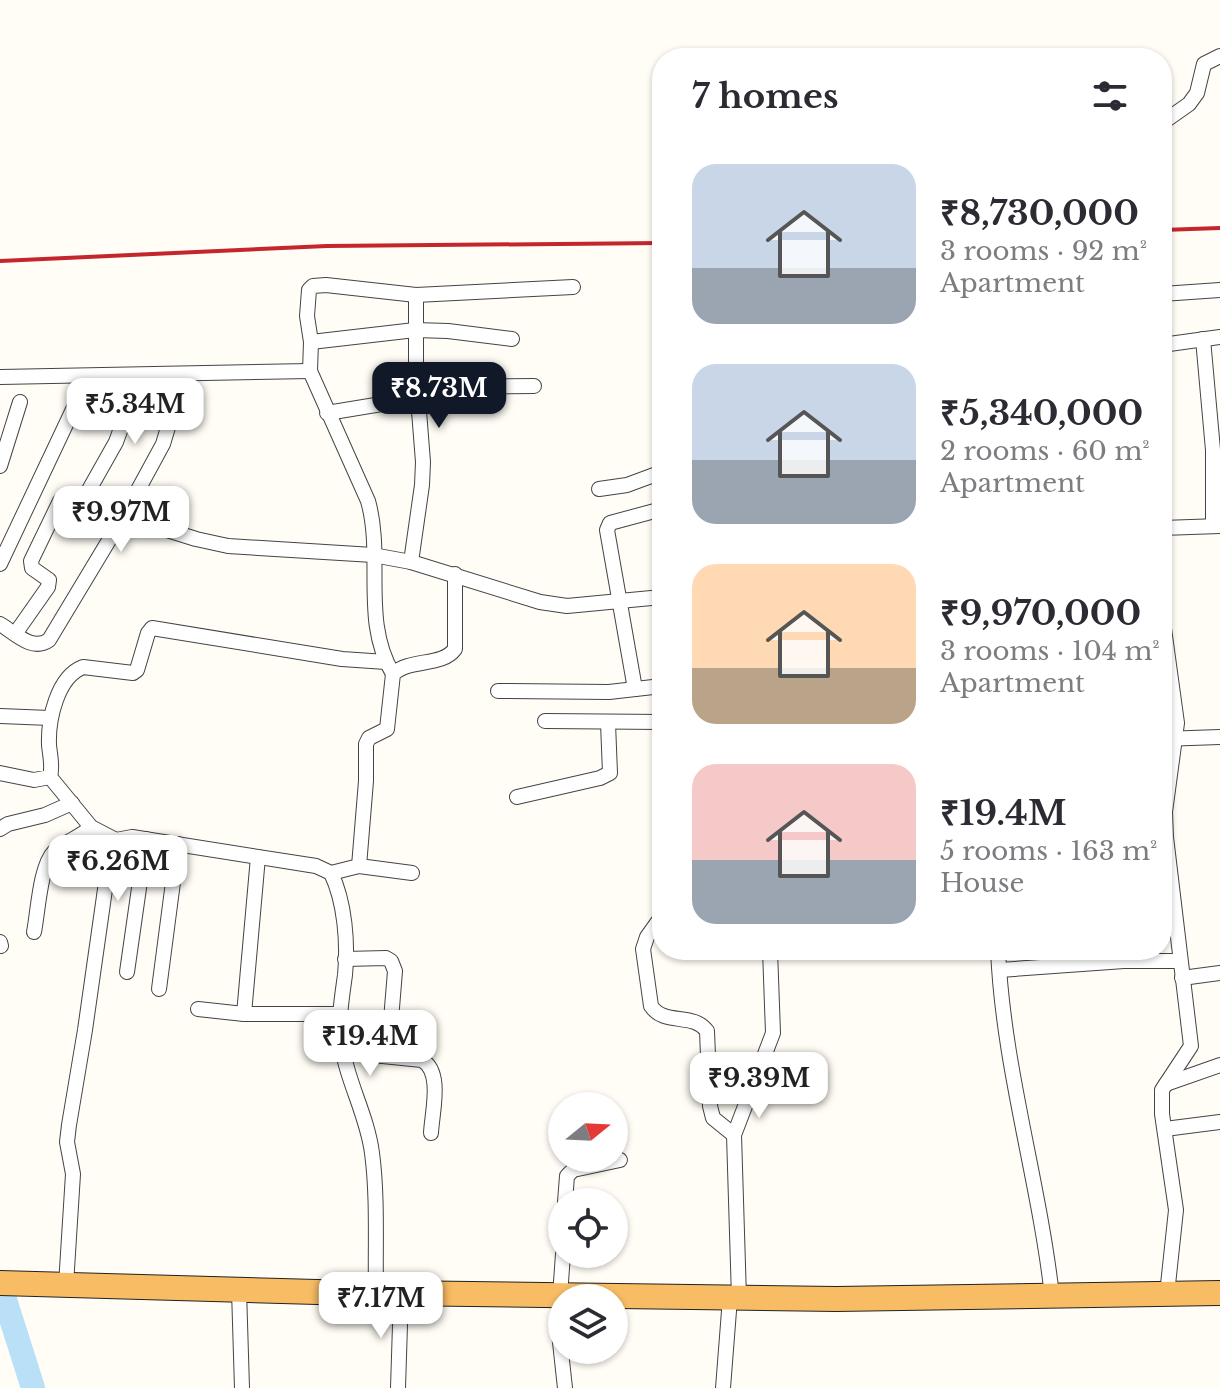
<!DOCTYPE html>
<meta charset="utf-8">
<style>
body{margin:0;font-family:"Libre Baskerville",serif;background:#f2f2f3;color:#2b2b33;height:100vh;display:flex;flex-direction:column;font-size:30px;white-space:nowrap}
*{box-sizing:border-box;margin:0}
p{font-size:26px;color:#7c7c81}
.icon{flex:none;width:44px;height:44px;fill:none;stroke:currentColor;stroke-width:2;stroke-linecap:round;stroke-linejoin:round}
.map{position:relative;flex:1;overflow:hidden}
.sheet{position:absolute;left:652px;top:48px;width:520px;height:912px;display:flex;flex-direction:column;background:#fff;border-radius:32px;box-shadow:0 2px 6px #0004}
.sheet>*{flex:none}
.needle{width:52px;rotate:72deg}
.buttons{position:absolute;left:548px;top:1092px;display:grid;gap:16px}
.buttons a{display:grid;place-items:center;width:80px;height:80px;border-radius:50%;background:#fff;box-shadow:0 2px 6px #0004;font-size:40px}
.price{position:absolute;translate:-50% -68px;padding:0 18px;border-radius:16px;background:#fff;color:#222;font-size:26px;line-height:52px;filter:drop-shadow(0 2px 4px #0008)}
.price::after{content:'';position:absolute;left:50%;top:48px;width:24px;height:18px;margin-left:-12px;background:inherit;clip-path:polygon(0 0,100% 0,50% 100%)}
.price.active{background:#111827;color:#fff}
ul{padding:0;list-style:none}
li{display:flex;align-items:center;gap:24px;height:200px;padding:0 40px}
li span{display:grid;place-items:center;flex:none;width:224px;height:160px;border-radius:24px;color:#555}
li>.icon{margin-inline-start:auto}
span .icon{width:96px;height:96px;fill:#fffc;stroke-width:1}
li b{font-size:34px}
h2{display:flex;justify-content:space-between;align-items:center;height:96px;padding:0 40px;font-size:34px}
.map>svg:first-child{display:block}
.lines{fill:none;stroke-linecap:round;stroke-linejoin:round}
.river{stroke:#b9e0f7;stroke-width:24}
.minor-casing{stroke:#444;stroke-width:16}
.trunk-casing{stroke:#222;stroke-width:26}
.minor{stroke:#fff;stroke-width:14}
.trunk{stroke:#f7bc64;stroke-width:24}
.rail{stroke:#c4262e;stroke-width:4}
</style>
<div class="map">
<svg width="1220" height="1388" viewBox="0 0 1220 1388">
<rect width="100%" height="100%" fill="#fffdf5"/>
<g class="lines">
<path class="river" d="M0 1284 33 1388"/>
<defs>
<g id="minor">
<path d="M1162 123 1189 104 1197 93 1204 64 1220 56"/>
<path d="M1162 294 1220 290"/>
<path d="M1203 339 1213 450V526"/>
<path d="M311 342 415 330 448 331 512 339"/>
<path d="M1162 345 1220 337"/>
<path d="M0 377 310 371"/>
<path d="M419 411 435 391 443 387 534 386"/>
<path d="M327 413 418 398"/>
<path d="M0 466 20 402"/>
<path d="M599 489 627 485 662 472"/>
<path d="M85 497 116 442 124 420 131 376"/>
<path d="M1162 528 1220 526"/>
<path d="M411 562 422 485 423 462 416 373V295"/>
<path d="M0 564 77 401"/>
<path d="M1162 614 1177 723 1165 812 1166 837 1191 1046 1162 1090V1114L1176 1210 1167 1294"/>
<path d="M0 624C15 633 32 652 49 640L126 512 163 444 169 424 170 376"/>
<path d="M15 634 48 587 49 580 32 568 31 561 60 501 71 494 126 512 164 529 196 539 228 546 373 555 411 562 540 602 567 606 662 597"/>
<path d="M393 674C361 621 384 557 368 501L310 371 311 342 307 316 309 290 313 286 326 285 416 295 573 287"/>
<path d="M635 689 607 530 610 523 662 509"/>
<path d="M498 691 609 692 662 686"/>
<path d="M0 716 50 718"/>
<path d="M545 721 662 722"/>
<path d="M1162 739 1220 737"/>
<path d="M0 773 34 780 50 777C53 766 50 756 49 745 48 720 57 677 83 667L133 673 137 670 148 633 152 628 342 659 386 662"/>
<path d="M50 777 91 827 116 840"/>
<path d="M517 797 600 778 610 773 608 723"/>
<path d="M0 829 8 824 45 815 72 803"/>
<path d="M359 866 366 781V744L369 738 387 729 393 674C410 658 442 667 455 649V574"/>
<path d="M331 873C345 902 348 943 345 975 342 997 338 1019 341 1041 346 1080 367 1114 372 1153 378 1198 375 1247 376 1293"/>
<path d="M662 889V915"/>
<path d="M662 916 647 937 643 949 651 1006C664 1026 693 1012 707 1031L710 1106 713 1118 734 1135"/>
<path d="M34 932C38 912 40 866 54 852 65 841 80 838 91 827"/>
<path d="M0 942 1 946"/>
<path d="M998 950C1003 1067 1039 1180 1052 1296"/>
<path d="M345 959 386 958 391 961 395 971 391 1020"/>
<path d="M1000 970 1124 961H1179"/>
<path d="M127 972 146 839"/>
<path d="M1182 978 1220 973"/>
<path d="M159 989 178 844"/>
<path d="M198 1009 244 1014H339"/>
<path d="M244 1014 258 857"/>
<path d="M343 1052 422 1060C443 1072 432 1112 431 1133"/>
<path d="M1166 1084 1220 1065"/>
<path d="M1165 1129 1220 1122"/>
<path d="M565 1202 567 1176 573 1170 620 1160"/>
<path d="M563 1254 558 1324 565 1388"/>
<path d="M66 1285 73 1174 67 1142 69 1125 85 1030 111 847 116 840 132 837 316 866 331 873 359 866 412 873"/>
<path d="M239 1290 242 1388"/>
<path d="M739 1298 734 1135 773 1033 770 950"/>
<path d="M398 1388 401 1293"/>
<path d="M723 1388 730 1298"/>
</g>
<path id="trunk" d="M0 1283 317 1292 836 1299 1220 1293"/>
</defs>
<use href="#minor" class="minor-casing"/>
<use href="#trunk" class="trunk-casing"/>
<use href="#minor" class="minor"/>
<use href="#trunk" class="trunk"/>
<g class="rail">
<path d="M1162 230 1220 228"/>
<path d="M0 261 327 246 662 243"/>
</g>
</g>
</svg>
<div class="buttons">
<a><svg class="needle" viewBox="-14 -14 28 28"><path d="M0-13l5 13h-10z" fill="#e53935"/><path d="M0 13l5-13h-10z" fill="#7c7c81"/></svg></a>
<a><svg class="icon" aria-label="locate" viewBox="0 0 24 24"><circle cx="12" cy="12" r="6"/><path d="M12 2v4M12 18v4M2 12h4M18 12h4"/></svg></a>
<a><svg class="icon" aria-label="layers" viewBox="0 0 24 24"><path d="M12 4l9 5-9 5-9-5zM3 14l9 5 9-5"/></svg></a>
</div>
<b class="price active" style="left:439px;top:430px">₹8.73M</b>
<b class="price" style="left:135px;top:446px">₹5.34M</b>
<b class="price" style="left:121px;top:554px">₹9.97M</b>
<b class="price" style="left:118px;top:903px">₹6.26M</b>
<b class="price" style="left:370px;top:1078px">₹19.4M</b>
<b class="price" style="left:759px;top:1120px">₹9.39M</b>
<b class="price" style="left:381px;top:1340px">₹7.17M</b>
<section class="sheet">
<h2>7 homes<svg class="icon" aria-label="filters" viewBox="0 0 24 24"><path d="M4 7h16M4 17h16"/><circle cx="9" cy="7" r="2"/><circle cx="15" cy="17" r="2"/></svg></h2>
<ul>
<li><span style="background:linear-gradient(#c9d6e8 65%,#9aa5b1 0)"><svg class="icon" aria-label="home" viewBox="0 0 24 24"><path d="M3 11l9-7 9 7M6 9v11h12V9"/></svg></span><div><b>₹8,730,000</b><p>3 rooms · 92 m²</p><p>Apartment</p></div></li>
<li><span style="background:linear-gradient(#c9d6e8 60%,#9aa5b1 0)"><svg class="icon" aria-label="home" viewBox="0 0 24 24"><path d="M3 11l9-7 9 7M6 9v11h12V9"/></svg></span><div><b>₹5,340,000</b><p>2 rooms · 60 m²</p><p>Apartment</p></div></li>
<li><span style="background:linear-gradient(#ffd9b3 65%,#b9a48a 0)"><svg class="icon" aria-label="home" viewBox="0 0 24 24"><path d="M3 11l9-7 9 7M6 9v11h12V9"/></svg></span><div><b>₹9,970,000</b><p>3 rooms · 104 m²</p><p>Apartment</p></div></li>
<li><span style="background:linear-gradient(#f6c9c9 60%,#9aa5b1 0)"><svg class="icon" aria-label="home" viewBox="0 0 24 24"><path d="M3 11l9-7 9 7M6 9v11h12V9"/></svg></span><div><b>₹19.4M</b><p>5 rooms · 163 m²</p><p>House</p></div></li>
</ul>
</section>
</div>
